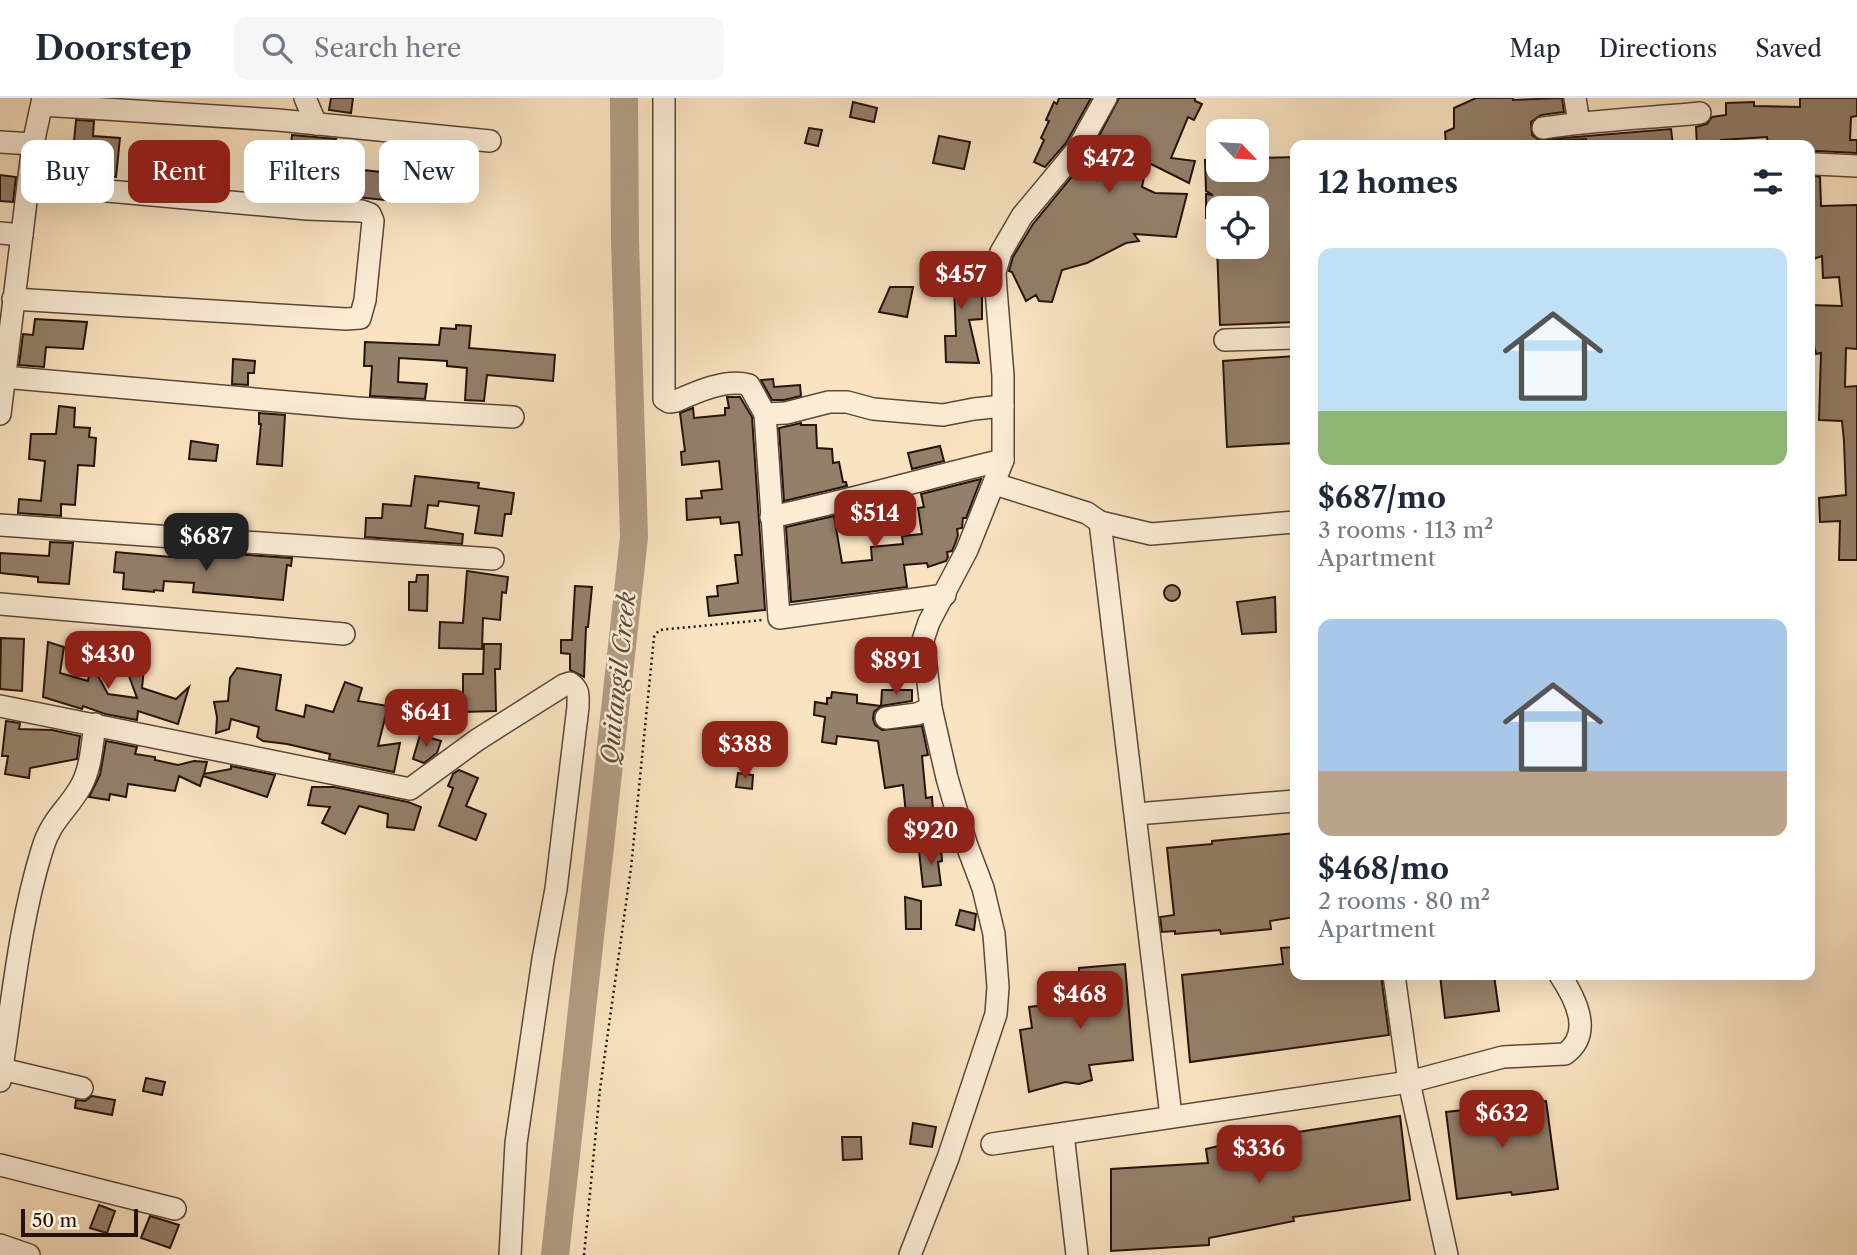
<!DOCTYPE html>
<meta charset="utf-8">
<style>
body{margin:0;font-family:"Libre Caslon Text",serif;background:#f6f6f7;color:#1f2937;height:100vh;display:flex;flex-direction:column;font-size:26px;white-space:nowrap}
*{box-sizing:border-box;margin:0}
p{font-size:23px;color:#747a83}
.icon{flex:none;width:38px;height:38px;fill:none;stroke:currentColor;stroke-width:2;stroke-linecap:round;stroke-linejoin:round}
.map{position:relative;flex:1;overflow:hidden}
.sheet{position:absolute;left:1290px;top:42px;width:525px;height:840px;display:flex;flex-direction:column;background:#fff;border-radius:14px;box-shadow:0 7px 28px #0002}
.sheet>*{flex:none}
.hud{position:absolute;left:21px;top:42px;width:665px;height:63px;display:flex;gap:14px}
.needle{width:46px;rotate:115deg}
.fabs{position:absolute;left:1206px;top:21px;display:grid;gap:14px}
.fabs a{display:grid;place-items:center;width:63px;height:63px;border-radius:14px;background:#fff;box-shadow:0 7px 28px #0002;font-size:35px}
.scale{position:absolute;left:21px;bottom:18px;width:117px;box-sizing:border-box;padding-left:7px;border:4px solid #26130b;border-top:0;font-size:19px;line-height:24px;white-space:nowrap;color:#26130b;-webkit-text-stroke:5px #fcedd7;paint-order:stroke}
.price{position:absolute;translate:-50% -60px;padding:0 16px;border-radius:14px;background:#8f2418;color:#fff;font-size:23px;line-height:46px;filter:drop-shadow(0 2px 4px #0008)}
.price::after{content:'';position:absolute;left:50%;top:42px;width:21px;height:16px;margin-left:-10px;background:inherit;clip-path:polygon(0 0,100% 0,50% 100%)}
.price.on{background:#222;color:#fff}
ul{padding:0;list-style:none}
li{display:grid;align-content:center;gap:14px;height:371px;padding:0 28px}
li span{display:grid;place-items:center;height:217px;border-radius:14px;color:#555}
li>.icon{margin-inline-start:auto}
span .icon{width:126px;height:126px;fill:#fffc;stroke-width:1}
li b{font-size:30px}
h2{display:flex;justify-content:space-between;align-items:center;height:84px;padding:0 28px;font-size:30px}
.chip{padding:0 24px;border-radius:14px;background:#fff;box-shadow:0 7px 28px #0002;font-size:24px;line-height:63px}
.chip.on{background:#8f2418;color:#fff}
header{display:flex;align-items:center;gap:42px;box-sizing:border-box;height:98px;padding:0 35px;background:#fff;border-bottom:2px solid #e0e1e3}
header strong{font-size:33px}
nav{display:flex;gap:38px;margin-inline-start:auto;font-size:24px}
.search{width:490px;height:63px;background:#f6f6f7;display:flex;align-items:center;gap:18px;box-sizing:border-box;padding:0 24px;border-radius:14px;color:#747a83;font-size:26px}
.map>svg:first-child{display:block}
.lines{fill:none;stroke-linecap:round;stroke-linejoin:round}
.river{stroke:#b29c83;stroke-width:28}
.building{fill:#947f6a;stroke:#26130b;stroke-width:2}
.minor-casing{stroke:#5b4738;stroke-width:24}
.path{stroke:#26130b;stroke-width:2.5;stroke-dasharray:2 3.5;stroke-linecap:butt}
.minor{stroke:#fcedd7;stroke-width:21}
.labels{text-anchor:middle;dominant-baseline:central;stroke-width:5;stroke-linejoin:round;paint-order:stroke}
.water-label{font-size:24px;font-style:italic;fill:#5e4a3b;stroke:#fcedd7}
</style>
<header>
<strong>Doorstep</strong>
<div class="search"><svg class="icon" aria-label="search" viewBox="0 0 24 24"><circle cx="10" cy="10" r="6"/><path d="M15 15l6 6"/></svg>Search here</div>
<nav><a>Map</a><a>Directions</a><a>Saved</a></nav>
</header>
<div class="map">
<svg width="1857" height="1157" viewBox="0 0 1857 1157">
<rect width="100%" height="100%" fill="#fae3c1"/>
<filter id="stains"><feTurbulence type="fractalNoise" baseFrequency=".00286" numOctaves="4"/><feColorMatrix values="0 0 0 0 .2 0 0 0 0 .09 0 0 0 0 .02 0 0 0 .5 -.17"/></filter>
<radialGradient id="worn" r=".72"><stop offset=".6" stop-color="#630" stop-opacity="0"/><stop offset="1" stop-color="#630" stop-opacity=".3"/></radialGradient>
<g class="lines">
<path class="river" d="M555 1157 634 439 625 143 624 0"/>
</g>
<g class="building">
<path d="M331 0H353L351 15 329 12Z"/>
<path d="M1059 0H1091L1066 45 1045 69 1034 64 1044 42 1041 40 1049 23 1046 22 1054 4 1057 6Z"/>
<path d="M1119 0H1195V3L1202 6 1194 22 1188 19 1171 60 1195 63 1189 85 1147 64 1142 89 1155 95 1187 96 1176 139 1134 136 1139 143 1126 145 1087 165 1062 172 1052 204 1039 203 1036 197 1026 203 1012 174 1009 173 1013 159 1033 126 1088 59Z"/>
<path d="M1476 0H1513V2L1562 0 1564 14 1541 17 1531 24 1532 37 1539 42 1671 31 1673 47H1585L1586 41 1547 43V47H1446L1445 34 1454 30V10Z"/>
<path d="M1800 0H1857V18L1851 19 1850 42H1857V55L1817 53 1810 55V47H1768L1767 39 1721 42 1722 47H1697L1696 29 1707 26 1712 19 1726 17V5L1754 4V8L1800 9Z"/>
<path d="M853 4 877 10 874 24 850 19Z"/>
<path d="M76 22 94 23 93 38 120 40 116 79 95 77 96 66 72 64Z"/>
<path d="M809 30 822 32 818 48 805 45Z"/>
<path d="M292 37 336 41 333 69 391 75 389 88 406 90 404 104 308 94 312 60 290 57Z"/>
<path d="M939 38 970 44 964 71 933 65Z"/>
<path d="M1295 59V224L1220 227 1217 149H1256V110H1218V120H1206V96L1213 97 1206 93 1205 62 1218 61V72H1256V60Z"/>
<path d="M0 77 16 79 13 104 0 103Z"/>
<path d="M1810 77 1820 79 1821 108 1857 107V251L1846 250 1845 289 1857 288V462H1839L1840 423 1820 424 1819 400 1846 397 1844 343 1842 323 1819 322 1821 255 1816 256 1810 232V207L1842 208 1839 179 1823 180 1822 158 1810 162Z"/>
<path d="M953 169V175L982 174V221L969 222 979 265 946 264 945 238H956L954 187 929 188V170Z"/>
<path d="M890 189H913L907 219 879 214Z"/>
<path d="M35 221 87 224 83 251 46 249 44 269 19 267 23 236 33 237Z"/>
<path d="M456 227 471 228 469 250 555 257 553 283 487 277 484 303 465 302 467 270 447 268V263L399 260 398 284 427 286 425 301 370 298 372 268H364L365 244 439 247 441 230 456 231Z"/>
<path d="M1295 258V345L1227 349 1223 263Z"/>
<path d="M233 261 255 263 254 275H248V287L232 286Z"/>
<path d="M773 281 774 289 800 287 801 298 784 302H772L761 282Z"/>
<path d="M727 299H740L752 319 765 512 709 518 707 499 718 498 717 488 738 485 735 457H742L739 424 721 426 720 419 687 422 686 401 702 400 701 393 722 391 719 363 682 367 681 354 685 353 680 315 693 310 694 320 725 317V310H729Z"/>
<path d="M59 308 75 310 74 329 90 330 89 339 96 340 94 368 78 367 75 407 61 406V418L18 415 19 401 41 403 45 363 29 361 31 336H56Z"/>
<path d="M259 315 285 317 282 368 257 366 261 326H259Z"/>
<path d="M801 325V327H816L817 350 832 351 833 365 839 364 843 384H846L847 388 784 403 779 330Z"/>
<path d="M191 343 218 347 216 363 189 361Z"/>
<path d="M940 348 944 363 912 371 908 355Z"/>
<path d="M415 378 479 385 478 390 514 395 511 416H505L502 438 475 435 479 408 439 403 438 408 428 407 425 430 463 436 462 446 365 439 366 420H382L383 406 411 408Z"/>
<path d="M981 381 966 420H963L962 430 957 431 958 437 955 446 952 453 947 454 948 459 946 463 928 469 927 465 904 467 907 489 791 504 786 429 834 418 842 465 872 462 871 449 903 446 902 438 922 436 918 410 924 409 921 396Z"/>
<path d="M50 444 73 445 69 486 38 484V479L0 475V455L49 458Z"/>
<path d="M172 452 292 460 291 468 287 467 283 502 193 494 194 485 164 483 163 493 154 492V494L123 491 124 475 114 474 116 454 171 459Z"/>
<path d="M467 473 508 479 506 495 502 494 500 522 483 520 482 551 439 550 440 524 463 525Z"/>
<path d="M417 477H428L427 513 409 512V484H416Z"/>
<circle cx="1172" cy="495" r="8"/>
<path d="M575 488 592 489 588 529H586L584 579 570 572V556L561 555V542H572Z"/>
<path d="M1275 499 1276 534 1242 536 1237 504Z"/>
<path d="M1 540 24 541 22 593 0 591Z"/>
<path d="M48 544 64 549 60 575 88 583 91 565 108 596 137 600 121 556 137 561H145L142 590 176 601 189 589 178 626 138 613 137 622 105 616 83 608 82 611 43 599Z"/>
<path d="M484 546H501L500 571H495L496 613 463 614V576H483Z"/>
<path d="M95 549 111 552 108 566 92 562Z"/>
<path d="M237 570 281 577 276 612 304 619 306 607 333 614 345 584 362 590 358 603 388 608 378 648 400 645 394 674 329 661 330 656 287 646 263 643 257 639 259 629 231 621 229 631 216 635 217 619 214 604 228 603 230 580Z"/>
<path d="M882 592H912V603L881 608Z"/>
<path d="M832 594 857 597V605L881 608 874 614 873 621 875 627 882 632 922 628 928 657 922 658 926 700 932 699 933 713 906 716 903 687 885 690 878 643 837 638 836 646 822 644 825 619 814 617 815 604 827 606V600H831Z"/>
<path d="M6 623 20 625 19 631 52 632 80 638 77 661 30 670 29 680 5 676 8 658H2Z"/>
<path d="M420 637 441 643 437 655 424 665 413 661Z"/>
<path d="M106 643 137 649 135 656 155 659V662L178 667 194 663 207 664 204 676 231 671V668L275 677 267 699 203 678 200 688 179 678 175 693 128 686 126 699 110 696 109 702 89 699 100 677Z"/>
<path d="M459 672 478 680 466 708 486 716 476 742 439 728 453 690 448 688 453 676Z"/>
<path d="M738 675 753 677 752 691 736 689Z"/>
<path d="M312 689H334L408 704 421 709 414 732 387 729 388 716 359 708 345 736 322 725 330 709 308 707Z"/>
<path d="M1295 735V819L1270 823 1271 831 1221 836 1220 832 1175 836V833L1162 834 1160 819 1174 817 1167 750 1212 746V743Z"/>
<path d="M941 751 942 763 938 764 941 787 923 789 919 753Z"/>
<path d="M905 799 921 803V831H906Z"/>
<path d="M960 812 976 816 974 832 956 827Z"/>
<path d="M1295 849V877H1381L1389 937 1190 964 1182 877 1283 866 1281 850Z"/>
<path d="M1125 866 1133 962 1089 967 1092 982 1079 986 1065 984 1029 994 1020 932 1032 930 1029 909 1081 903 1079 870Z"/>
<path d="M1440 877H1494L1499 913 1445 920Z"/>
<path d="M146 980 165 984 162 997 143 993Z"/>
<path d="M92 998 115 1002 112 1017 75 1010 76 1002 85 1003Z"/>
<path d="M1546 1003 1558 1091 1512 1097 1511 1094 1457 1101 1446 1014Z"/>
<path d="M1400 1018 1410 1102 1293 1119 1294 1123 1209 1140V1147L1111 1153V1071L1208 1065 1206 1051 1284 1032 1285 1036Z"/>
<path d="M913 1025 936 1029 932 1049 910 1046Z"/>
<path d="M842 1039H861L862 1061 843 1062Z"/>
<path d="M99 1107 115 1113 107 1135 90 1130Z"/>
<path d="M150 1118 179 1127 170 1150 141 1140Z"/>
</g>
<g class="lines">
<defs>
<g id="minor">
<path d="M305 0 316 26"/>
<path d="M664 0V301L669 304 676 303C696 294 727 280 749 287L765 316"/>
<path d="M1575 0 1579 25"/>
<path d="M42 7 278 22 490 43"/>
<path d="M1543 30C1595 22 1648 20 1700 15"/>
<path d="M0 44 33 46"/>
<path d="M1816 66 1857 68"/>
<path d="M0 135 22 137"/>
<path d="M13 201 346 221 360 220 365 202 373 123 370 116 362 113 307 111 30 86"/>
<path d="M1225 242 1295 240"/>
<path d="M3 279 357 310 513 319"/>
<path d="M0 316 33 46 43 0"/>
<path d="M995 386 1087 415 1100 424 1171 1018"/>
<path d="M771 419C849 403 926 380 1003 362"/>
<path d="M1100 424 1151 436 1295 424"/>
<path d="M0 427 493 461"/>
<path d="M945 497 779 520 765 316 786 315 829 304H847L873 311 943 317 974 311 1003 308"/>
<path d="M0 506 344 536"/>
<path d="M0 608 410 691 477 642 564 587 570 585C580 592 578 598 578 609L556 791 543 861 516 1045 510 1157"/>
<path d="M886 620 917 616 931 610"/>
<path d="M1136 716 1295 703"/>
<path d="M1394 877 1409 984 1447 1157"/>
<path d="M2 971 82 990"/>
<path d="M0 983C12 907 19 826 42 752 51 721 67 713 81 688 91 670 92 647 95 626"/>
<path d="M1063 1036 1077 1157"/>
<path d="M992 1046 1409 984 1503 959 1565 956C1594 935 1575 900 1560 877"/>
<path d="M0 1067 175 1111"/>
<path d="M0 1147 29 1157"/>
<path d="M910 1157 948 1060 996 916 998 889 994 836 983 790 966 745 947 680 931 610 923 542 929 524 967 452 1003 362V278L996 191 995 174 1001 154 1022 118 1077 52 1106 0"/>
</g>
</defs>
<use href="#minor" class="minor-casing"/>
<path class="path" d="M584 1157 600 991 631 770 654 539 659 532 763 522"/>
<use href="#minor" class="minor"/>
</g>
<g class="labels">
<g class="water-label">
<text transform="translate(618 580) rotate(-84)">Quitangil Creek</text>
</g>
</g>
<rect width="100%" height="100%" filter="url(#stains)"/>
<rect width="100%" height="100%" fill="url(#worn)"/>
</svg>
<div class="fabs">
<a><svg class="needle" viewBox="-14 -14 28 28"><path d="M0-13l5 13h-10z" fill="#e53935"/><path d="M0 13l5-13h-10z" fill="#747a83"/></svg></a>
<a><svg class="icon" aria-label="locate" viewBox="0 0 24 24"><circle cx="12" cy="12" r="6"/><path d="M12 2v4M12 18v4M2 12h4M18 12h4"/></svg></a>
</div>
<div class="scale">50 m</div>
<b class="price" style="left:1109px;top:97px">$472</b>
<b class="price" style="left:961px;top:213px">$457</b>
<b class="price" style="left:875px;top:452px">$514</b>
<b class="price on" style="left:206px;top:475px">$687</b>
<b class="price" style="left:108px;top:593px">$430</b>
<b class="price" style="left:896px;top:599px">$891</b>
<b class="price" style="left:426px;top:651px">$641</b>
<b class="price" style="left:745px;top:683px">$388</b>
<b class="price" style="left:931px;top:769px">$920</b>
<b class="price" style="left:1080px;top:933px">$468</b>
<b class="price" style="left:1502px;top:1052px">$632</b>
<b class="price" style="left:1259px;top:1087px">$336</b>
<div class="hud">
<a class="chip">Buy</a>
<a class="chip on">Rent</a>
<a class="chip">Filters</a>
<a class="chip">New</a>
</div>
<section class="sheet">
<h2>12 homes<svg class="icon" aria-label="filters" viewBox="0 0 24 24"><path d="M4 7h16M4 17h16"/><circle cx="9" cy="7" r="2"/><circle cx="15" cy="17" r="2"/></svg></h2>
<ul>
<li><span style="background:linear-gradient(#bfe0f5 75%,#8fb573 0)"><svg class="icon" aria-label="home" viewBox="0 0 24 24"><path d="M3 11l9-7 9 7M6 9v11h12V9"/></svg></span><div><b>$687/mo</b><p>3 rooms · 113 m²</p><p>Apartment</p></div></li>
<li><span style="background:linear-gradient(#a9c7e8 70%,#b9a48a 0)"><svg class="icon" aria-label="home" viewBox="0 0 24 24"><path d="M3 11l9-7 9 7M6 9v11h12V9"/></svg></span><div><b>$468/mo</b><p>2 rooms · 80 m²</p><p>Apartment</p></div></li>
</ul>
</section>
</div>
